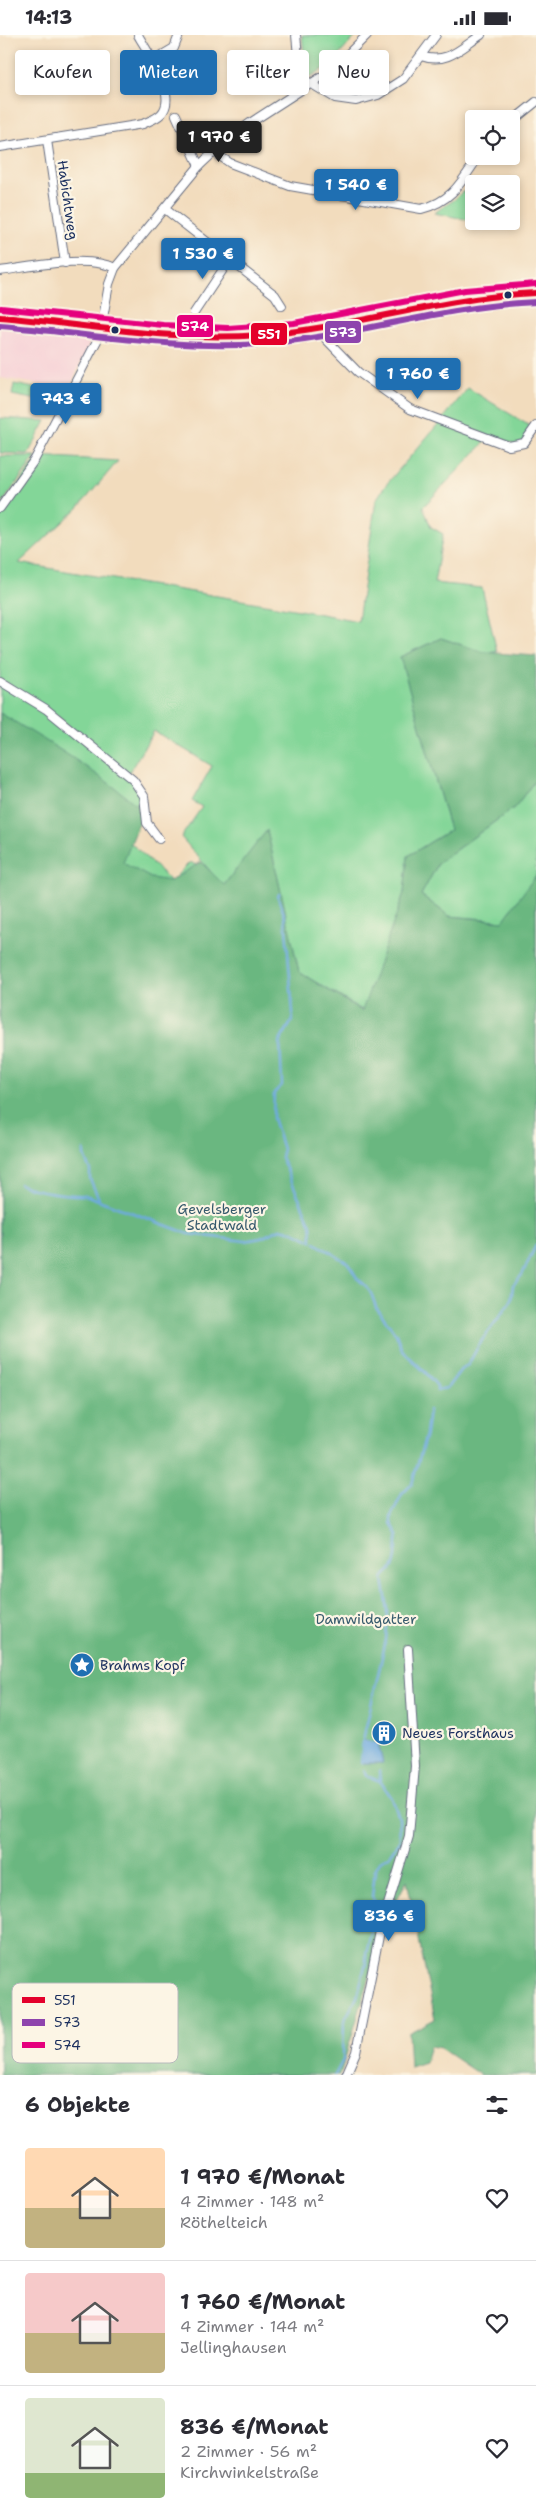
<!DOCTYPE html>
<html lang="de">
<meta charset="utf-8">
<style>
body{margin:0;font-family:"Shantell Sans",sans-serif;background:#f7f7f7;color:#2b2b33;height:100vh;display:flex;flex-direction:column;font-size:19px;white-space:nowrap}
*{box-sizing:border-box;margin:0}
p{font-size:16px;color:#7c7c81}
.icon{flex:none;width:28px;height:28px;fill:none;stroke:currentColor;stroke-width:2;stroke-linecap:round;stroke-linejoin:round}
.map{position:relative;height:2040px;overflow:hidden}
.details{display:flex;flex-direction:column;background:#fff;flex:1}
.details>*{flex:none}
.banner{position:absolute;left:15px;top:15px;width:506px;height:45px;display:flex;gap:10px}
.tools{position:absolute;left:465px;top:75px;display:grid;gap:10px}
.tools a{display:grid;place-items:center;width:55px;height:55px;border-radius:5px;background:#fff;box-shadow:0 2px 8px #0003;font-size:25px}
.price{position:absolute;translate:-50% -42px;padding:0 11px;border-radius:5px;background:#1f6fb2;color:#fff;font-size:16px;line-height:32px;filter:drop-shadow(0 1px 2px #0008)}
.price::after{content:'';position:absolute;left:50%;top:30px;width:15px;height:11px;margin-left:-8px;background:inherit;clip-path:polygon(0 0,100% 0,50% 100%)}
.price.selected{background:#222;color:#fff}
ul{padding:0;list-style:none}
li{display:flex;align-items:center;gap:15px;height:125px;padding:0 25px}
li+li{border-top:1px solid #e1e1e2}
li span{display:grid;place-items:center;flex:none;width:140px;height:100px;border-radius:5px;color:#555}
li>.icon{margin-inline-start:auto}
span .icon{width:60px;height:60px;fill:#fffc;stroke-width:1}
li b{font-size:21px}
h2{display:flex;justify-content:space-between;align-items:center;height:60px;padding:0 25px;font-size:21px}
.tag{padding:0 18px;border-radius:5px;background:#fff;box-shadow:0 2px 8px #0003;font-size:18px;line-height:45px}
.tag.selected{background:#1f6fb2;color:#fff}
.status{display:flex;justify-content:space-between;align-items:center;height:35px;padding:0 25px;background:#fff;direction:ltr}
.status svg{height:14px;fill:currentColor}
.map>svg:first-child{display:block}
.built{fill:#f6cfd6}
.green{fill:#83d698;stroke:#4f827b;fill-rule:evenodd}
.forest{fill:#6ab780;stroke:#42736f}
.water{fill:#6eaadf;stroke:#446c9e}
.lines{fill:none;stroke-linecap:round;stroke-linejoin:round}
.stream{stroke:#6eaadf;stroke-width:2.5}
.minor-casing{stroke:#666c7f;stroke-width:10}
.minor{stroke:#fff;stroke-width:8}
.bus-1-casing{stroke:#fcf5e5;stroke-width:10}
.bus-2-casing{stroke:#fcf5e5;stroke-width:10}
.bus-3-casing{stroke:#fcf5e5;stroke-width:10}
.bus-1{stroke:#e4002b;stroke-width:6}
.bus-2{stroke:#8e44ad;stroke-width:6}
.bus-3{stroke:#e5007d;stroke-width:6}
.bus-dot{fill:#1b2f5e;stroke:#fcf5e5;stroke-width:2}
.labels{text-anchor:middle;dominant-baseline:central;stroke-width:4.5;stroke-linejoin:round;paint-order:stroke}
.street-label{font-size:14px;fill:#1b2f5e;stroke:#fcf5e5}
.park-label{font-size:14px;fill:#35596c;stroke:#fcf5e5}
.poi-label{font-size:14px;fill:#1b2f5e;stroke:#fcf5e5;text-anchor:start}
.key{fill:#fcf5e5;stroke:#b8babc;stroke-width:1}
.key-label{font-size:14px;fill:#1b2f5e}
.line-badge{stroke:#fcf5e5;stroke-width:2}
.badge-label{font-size:14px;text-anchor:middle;font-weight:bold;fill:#fff}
</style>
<div class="status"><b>14:13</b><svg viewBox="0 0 49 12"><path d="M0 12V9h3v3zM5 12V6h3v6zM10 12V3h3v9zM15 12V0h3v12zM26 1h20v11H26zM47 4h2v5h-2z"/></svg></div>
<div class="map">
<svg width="536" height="2040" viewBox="0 0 536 2040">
<rect width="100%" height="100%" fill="#fcf5e5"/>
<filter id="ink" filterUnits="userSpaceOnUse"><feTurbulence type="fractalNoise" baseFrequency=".02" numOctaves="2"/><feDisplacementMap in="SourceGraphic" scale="10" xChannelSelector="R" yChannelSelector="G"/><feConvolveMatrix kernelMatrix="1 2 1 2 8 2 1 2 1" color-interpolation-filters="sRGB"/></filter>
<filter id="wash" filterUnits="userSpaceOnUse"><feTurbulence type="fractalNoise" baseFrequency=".0096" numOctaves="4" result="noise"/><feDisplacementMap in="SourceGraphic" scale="20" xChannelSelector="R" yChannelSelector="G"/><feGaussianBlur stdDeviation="1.12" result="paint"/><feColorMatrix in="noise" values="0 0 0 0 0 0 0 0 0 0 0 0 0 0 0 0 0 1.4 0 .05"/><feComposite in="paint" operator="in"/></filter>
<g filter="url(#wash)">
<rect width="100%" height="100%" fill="#f2dcbd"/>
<path class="built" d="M0 287 95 296 69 354 0 343Z"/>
<g class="green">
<path d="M302 0H357L330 30 310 42 306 38Z"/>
<path d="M463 156 474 161V186L434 178 454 165Z"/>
<path d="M14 349 39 354 38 365 12 360Z"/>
<path d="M468 353 533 393 523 407 515 409 442 385Z"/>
<path d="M0 383 46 386 28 419 0 418Z"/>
<path d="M439 388 488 404 423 472 431 492 443 499 434 548 482 553 497 617H483L441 603 400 622 450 795 408 821 404 858 381 925 410 850C417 866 436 882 454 886 466 890 483 887 496 888L497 885 449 881 421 860 439 827 515 772 536 744V2040H512L505 2037 499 2006 486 1997 472 1979 447 1909V1879L429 1810 420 1743 412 1725 408 1649V1566L414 1519 435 1450 409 1516 403 1544 402 1610 385 1615 370 1631 345 1628 314 1612 344 1546 366 1450 330 1575 274 1685 266 1706 342 1739 381 1748 393 1760 400 1799 397 1813 377 1832 354 1829 337 1916 317 1984 300 2007 294 2040H0V648L43 674 132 747 142 761 144 775 135 769 137 778 134 790 117 795 171 846 190 827 212 838 181 802 202 772 192 766 212 731 154 696 128 739 47 673 0 644V475L39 421 118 426 79 472 19 528C132 548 245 564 358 586L376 465 385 451ZM267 796 299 937 362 975 359 984C342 979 330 965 313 960L303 966 301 975 293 973 288 913 260 810 248 841 234 850 227 846ZM444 1254 457 1260 465 1285 490 1320 469 1356 455 1391 413 1358 403 1311ZM400 1371 376 1408 371 1429C372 1409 378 1377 400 1371Z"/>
<path d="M0 421H36L0 471Z"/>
</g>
<path class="forest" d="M441 603 483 617 536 621V704L534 711 536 712V744L515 772 439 827 421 860 449 881 503 886 536 840V2040H480L440 2013 430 2011 425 2027 410 2032 408 1998 435 1984 407 1845 388 1882 340 2040H0V678C50 708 100 738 144 776L123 828 151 843 170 846 201 827 224 850 267 795 299 937 362 976 404 858 408 821 450 795 400 622Z"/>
<path class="water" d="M363 1705 378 1708 383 1728H361Z"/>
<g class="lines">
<g class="stream">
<path d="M84 1115V1121L90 1135V1144L99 1164"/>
<path d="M20 1149C33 1156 71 1161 85 1160L189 1199 245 1206 261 1203 280 1194 294 1197 312 1206 311 1190 281 1122 283 1114 273 1083 274 1058 282 1050 280 1006 292 986 293 978 285 882 278 862 279 859"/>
<path d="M315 1208 348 1228 357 1243 366 1251 371 1258 376 1272 396 1299 402 1315 426 1338 437 1351V1355L447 1353 462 1333 468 1330 480 1308 511 1266 513 1250 522 1240 536 1210"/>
<path d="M361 1728 363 1705 386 1605 388 1575 383 1544C385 1538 390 1538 393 1532 397 1527 396 1509 398 1500L391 1488V1481L402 1459 412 1449 426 1399 429 1375"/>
<path d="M379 1736 380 1746"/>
<path d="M335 2040 343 2025 344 1986 357 1962 366 1928V1919L372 1892 378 1877V1872L372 1862 375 1835 380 1826 389 1821 400 1805 399 1783 392 1763 380 1746 367 1741 364 1736"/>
</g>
</g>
</g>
<g filter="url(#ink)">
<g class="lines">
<defs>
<g id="minor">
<path d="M296 0 300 42 335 63 356 66 378 60 403 44 436 0"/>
<path d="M421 21C446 30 460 14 481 0"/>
<path d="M152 26 174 13 179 0"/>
<path d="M176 80 199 131"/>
<path d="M511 87 536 67"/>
<path d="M47 105 65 228"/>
<path d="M0 112 143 89C149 86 156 84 161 79 179 61 148 18 138 0"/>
<path d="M214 117 230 128 290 151 421 174C452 167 462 146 479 121"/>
<path d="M165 174 275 260 282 271"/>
<path d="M0 236C32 232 86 219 115 233"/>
<path d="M194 278 230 224"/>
<path d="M0 282C86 288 174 307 260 300 354 293 441 258 536 258"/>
<path d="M316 294 358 337 410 374 509 411 524 408 536 391"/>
<path d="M0 473 35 424 100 300 109 249 115 233 199 131 218 113 250 88 332 35 367 0"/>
<path d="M0 646 46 674 133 745 144 761 147 788 159 804"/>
<path d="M346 2040 356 2017 380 1896 409 1801 415 1731 408 1614"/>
</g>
</defs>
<use href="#minor" class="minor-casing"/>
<use href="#minor" class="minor"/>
<defs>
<path id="bus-1" d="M0 282C86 289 173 307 260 300 353 293 442 262 536 258"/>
<path id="bus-2" d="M0 291C86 298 173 315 260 309 353 302 442 271 536 267"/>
<path id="bus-3" d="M1 273 163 290 228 293 294 288 465 255 536 249"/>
</defs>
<use href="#bus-1" class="bus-1-casing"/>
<use href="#bus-2" class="bus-2-casing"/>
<use href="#bus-3" class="bus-3-casing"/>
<use href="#bus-1" class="bus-1"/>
<use href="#bus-2" class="bus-2"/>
<use href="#bus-3" class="bus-3"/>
</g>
</g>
<defs>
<symbol id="sight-disc" viewBox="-11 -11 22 22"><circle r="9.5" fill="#1f6fb2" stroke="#fcf5e5"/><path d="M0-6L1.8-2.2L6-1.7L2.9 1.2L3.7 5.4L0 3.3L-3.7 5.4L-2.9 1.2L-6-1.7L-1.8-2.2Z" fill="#fff"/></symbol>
<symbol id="building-disc" viewBox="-11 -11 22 22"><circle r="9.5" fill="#1f6fb2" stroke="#fcf5e5"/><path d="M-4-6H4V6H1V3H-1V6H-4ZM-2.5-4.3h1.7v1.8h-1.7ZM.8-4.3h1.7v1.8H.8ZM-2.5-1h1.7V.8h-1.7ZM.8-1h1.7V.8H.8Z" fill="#fff"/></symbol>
</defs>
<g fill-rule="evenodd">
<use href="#sight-disc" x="68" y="1616" width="28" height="28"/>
<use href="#building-disc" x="370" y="1684" width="28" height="28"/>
</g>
<g class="bus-dot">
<circle cx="508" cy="260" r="4.5"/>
<circle cx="115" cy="295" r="4.5"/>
</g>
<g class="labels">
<g class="street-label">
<text transform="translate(68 165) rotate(82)">Habichtweg</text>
</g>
<g class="park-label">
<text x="222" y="1174">Gevelsberger<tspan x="222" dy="16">Stadtwald</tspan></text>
<text x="366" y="1584">Damwildgatter</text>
</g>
<g class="poi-label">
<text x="100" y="1630">Brahms Kopf</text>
<text x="402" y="1698">Neues Forsthaus</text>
</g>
</g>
<rect x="12" y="1948" width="166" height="80" rx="8" class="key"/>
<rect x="22" y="1962" width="23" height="6" fill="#e4002b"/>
<rect x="22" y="1984" width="23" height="7" fill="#8e44ad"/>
<rect x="22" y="2007" width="23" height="6" fill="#e5007d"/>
<g class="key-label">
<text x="54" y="1970">551</text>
<text x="54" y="1992">573</text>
<text x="54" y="2015">574</text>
</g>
<g class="line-badge">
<rect x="176" y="279" width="38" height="24" rx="5" fill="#e5007d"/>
<rect x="324" y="285" width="38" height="24" rx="5" fill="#8e44ad"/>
<rect x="250" y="287" width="38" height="24" rx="5" fill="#e4002b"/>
</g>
<g class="badge-label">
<text x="195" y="296">574</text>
<text x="343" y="302">573</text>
<text x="269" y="304">551</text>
</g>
</svg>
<div class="tools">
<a><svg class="icon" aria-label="locate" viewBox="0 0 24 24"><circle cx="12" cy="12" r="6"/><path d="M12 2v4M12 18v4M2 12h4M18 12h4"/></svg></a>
<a><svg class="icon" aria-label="layers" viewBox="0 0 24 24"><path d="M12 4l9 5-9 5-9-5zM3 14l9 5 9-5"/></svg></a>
</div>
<b class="price selected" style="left:219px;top:128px">1 970 €</b>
<b class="price" style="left:356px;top:176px">1 540 €</b>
<b class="price" style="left:203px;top:245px">1 530 €</b>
<b class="price" style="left:418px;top:365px">1 760 €</b>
<b class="price" style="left:66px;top:390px">743 €</b>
<b class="price" style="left:389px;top:1907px">836 €</b>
<div class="banner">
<a class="tag">Kaufen</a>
<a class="tag selected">Mieten</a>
<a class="tag">Filter</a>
<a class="tag">Neu</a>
</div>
</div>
<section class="details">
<h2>6 Objekte<svg class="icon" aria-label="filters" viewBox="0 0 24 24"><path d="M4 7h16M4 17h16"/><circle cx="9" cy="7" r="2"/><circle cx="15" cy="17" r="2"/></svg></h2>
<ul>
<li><span style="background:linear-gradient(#ffd9b3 60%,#c2b280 0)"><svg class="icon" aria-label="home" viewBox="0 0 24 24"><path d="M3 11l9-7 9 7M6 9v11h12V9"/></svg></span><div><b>1 970 €/Monat</b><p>4 Zimmer · 148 m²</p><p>Röthelteich</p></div><svg class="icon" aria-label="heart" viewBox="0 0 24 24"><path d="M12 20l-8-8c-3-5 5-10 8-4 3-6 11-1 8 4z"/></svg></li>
<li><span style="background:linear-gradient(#f6c9c9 60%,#c2b280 0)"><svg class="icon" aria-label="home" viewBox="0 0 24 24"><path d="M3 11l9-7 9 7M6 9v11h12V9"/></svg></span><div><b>1 760 €/Monat</b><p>4 Zimmer · 144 m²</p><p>Jellinghausen</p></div><svg class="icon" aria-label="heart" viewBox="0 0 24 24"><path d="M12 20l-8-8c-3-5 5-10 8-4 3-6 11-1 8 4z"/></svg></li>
<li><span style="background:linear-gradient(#dfe7d0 75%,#8fb573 0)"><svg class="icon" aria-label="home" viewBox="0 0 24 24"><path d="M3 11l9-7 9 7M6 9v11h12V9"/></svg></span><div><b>836 €/Monat</b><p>2 Zimmer · 56 m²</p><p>Kirchwinkelstraße</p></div><svg class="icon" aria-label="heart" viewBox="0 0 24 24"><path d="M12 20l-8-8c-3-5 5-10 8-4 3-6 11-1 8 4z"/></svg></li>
</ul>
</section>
